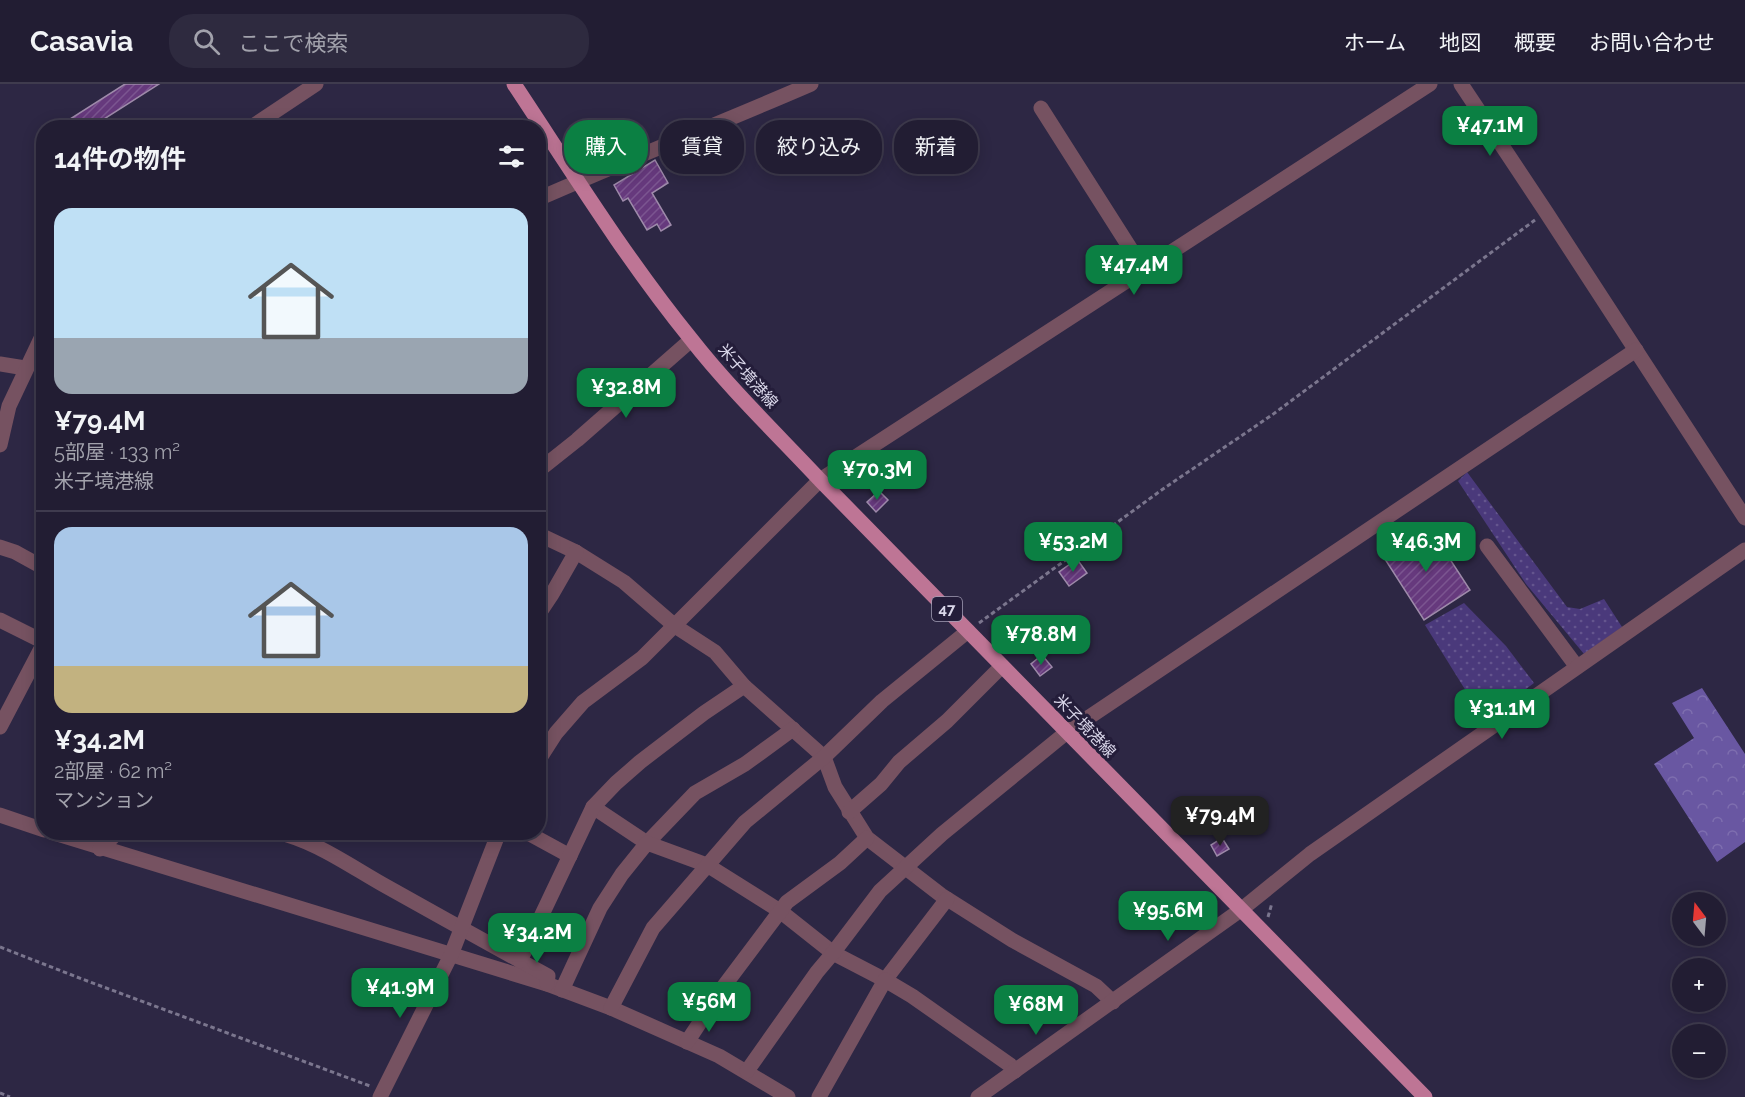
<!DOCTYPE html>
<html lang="ja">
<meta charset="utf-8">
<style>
body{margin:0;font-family:Raleway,"Noto Sans JP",sans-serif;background:#2e2a3f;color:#f1f3f6;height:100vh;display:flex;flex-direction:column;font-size:22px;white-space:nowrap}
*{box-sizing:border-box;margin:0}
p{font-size:20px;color:#a2a2ac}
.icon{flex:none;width:33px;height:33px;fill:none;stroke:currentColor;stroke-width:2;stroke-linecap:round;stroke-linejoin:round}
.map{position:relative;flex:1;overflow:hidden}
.details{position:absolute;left:36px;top:36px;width:510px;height:720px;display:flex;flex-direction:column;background:#221d33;border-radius:24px;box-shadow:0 3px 15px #0003,0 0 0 2px #3f3b4e}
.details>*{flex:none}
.banner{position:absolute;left:564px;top:36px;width:570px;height:54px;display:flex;gap:12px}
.needle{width:39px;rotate:344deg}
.buttons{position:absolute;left:1672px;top:808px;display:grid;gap:12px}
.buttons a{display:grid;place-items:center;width:54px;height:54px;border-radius:50%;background:#221d33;box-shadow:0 3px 15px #0003,0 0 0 2px #3f3b4e;font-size:30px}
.price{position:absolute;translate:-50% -51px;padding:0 14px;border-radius:12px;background:#0b8043;color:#fff;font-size:20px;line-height:39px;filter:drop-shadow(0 2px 3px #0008)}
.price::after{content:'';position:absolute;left:50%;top:36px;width:18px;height:14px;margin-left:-9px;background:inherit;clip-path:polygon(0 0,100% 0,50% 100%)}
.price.active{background:#222;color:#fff}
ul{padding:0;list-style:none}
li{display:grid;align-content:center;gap:12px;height:318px;padding:0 18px}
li+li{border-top:2px solid #3f3b4e}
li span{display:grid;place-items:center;height:186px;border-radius:18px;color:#555}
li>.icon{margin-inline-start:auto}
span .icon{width:108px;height:108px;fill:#fffc;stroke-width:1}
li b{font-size:26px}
h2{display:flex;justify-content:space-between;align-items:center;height:72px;padding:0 18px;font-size:26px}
.pill{padding:0 21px;border-radius:24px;background:#221d33;box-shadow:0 3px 15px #0003,0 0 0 2px #3f3b4e;font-size:21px;line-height:54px}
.pill.active{background:#0b8043;color:#fff}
header{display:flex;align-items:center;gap:36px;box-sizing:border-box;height:84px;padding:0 30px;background:#221d33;border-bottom:2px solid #3f3b4e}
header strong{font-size:28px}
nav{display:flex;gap:33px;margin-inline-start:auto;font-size:21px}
.search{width:420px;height:54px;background:#2e2a3f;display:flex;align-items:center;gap:15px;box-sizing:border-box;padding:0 21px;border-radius:24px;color:#a2a2ac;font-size:22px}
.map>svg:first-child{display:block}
.grass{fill:url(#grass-dots)}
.forest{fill:url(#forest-crowns)}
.building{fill:url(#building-hatch);stroke:#9e8aaa;stroke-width:1.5}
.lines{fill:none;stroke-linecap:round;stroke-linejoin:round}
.path{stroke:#7b768e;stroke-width:3;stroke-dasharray:4.5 3;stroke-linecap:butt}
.minor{stroke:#765261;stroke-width:15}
.major{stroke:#be7595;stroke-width:15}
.labels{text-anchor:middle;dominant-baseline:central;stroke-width:6;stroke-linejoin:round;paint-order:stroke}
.shield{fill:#241d3a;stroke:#a39fb5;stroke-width:1.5}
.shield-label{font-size:15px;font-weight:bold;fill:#dad7ea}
.street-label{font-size:16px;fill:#dad7ea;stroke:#241d3a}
</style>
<header>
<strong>Casavia</strong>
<div class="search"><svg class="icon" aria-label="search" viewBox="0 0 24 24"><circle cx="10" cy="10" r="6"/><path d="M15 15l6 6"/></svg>ここで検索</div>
<nav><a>ホーム</a><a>地図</a><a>概要</a><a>お問い合わせ</a></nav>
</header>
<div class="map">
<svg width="1745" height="1013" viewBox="0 0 1745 1013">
<defs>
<pattern id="grass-dots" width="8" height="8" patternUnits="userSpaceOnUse" patternTransform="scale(1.5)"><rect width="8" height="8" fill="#4a397b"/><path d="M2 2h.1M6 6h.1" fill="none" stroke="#64558e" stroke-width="1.8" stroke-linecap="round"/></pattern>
<pattern id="forest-crowns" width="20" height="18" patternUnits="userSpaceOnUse" patternTransform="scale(1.5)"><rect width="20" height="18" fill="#6957a2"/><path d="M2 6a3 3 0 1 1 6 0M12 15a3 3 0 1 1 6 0" fill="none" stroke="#7e6eaf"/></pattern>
<pattern id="building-hatch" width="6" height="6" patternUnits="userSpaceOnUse" patternTransform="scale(1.5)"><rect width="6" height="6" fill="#66397d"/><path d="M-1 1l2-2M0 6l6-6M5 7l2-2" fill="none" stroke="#7b5590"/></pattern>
</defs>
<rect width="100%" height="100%" fill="#2d2744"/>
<g class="grass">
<path d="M1467 388 1567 523 1580 525 1604 515 1622 543 1584 570 1526 500 1458 397Z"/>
<path d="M1464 519 1506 562 1534 599 1484 636 1425 541Z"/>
</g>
<path class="forest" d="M1702 604 1745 670V758L1717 778 1654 680 1694 654 1672 619Z"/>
<g class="building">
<path d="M125 0H159L96 40 94 44H56Z"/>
<path d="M655 76 668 99 652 109 671 141 661 147 657 140 647 146 628 114 623 117 614 101Z"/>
<path d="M879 407 888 416 876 428 867 418Z"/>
<path d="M1429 443 1470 506 1424 536 1383 472Z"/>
<path d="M1077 475 1087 489 1069 502 1059 488Z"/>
<path d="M1042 571 1052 583 1040 592 1031 580Z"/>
<path d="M1222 754 1229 765 1217 772 1211 761Z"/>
</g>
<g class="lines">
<g class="path">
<path d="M979 539 1163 405 1272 331 1535 136"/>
<path d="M1268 833 1272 819"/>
<path d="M0 863 82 895 370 1002"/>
<path d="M0 1009 10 1013"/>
</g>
<g class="minor">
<path d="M1461 0 1546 128 1745 434"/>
<path d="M1041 24 1144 186"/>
<path d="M250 44 316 0"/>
<path d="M538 115C629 75 721 39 811 0"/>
<path d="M0 280 25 284"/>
<path d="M0 361 9 322 44 248"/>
<path d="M538 387 577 356 691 256"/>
<path d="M538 450 576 468 624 498 675 542 715 568 744 602 824 673 835 703 867 754 941 811 1012 856 1096 902 1113 918"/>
<path d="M1487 462 1577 583"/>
<path d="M0 463 15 468 44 484"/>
<path d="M538 531 552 510 576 468"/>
<path d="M0 536 44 558"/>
<path d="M0 643 44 559"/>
<path d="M538 677 556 649 583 618 642 574 820 396 1430 0"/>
<path d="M593 723 647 759 695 709 745 680 793 645"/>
<path d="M849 728 881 700 899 678 947 637 1002 582"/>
<path d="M0 731 44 746"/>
<path d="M51 748 547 900 611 924 719 972 788 1013"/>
<path d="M274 748C311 754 350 782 382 800 437 831 493 862 548 892L547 900"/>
<path d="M526 748 570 772"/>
<path d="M100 765 118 748"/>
<path d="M520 877 593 723 616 699 640 678 704 629 744 602"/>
<path d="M562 906 600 824 622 790 647 759 707 781 780 827 833 869 885 896 947 815"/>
<path d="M611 924 653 844 745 738 824 673 882 617 968 547"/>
<path d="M687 958 724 902 787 818 840 779 867 754"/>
<path d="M747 987 817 888 833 869 880 807 942 750 1067 648 1636 266"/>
<path d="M380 1013 451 871 499 748"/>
<path d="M819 1013 885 896 912 912 1010 981 1015 987"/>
<path d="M978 1013 1242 825 1310 770 1745 466"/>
</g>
<path class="major" d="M514 0C571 86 626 175 691 255 730 305 777 350 820 396L1425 1013"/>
</g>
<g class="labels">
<rect class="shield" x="932" y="513" width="30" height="24" rx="4.5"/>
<g class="shield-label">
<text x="947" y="525">47</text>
</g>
<g class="street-label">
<text transform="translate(748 292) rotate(48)">米子境港線</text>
<text transform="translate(1085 642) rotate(46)">米子境港線</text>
</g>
</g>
</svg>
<div class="buttons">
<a><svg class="needle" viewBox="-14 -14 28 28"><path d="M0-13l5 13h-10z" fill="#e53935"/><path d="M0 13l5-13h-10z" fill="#a2a2ac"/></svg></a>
<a>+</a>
<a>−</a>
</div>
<b class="price" style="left:1490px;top:73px">¥47.1M</b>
<b class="price" style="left:1134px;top:212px">¥47.4M</b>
<b class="price" style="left:626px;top:335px">¥32.8M</b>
<b class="price" style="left:877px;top:417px">¥70.3M</b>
<b class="price" style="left:1073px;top:489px">¥53.2M</b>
<b class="price" style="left:1426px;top:489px">¥46.3M</b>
<b class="price" style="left:1041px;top:582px">¥78.8M</b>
<b class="price" style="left:1502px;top:656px">¥31.1M</b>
<b class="price active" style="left:1220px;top:763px">¥79.4M</b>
<b class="price" style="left:1168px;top:858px">¥95.6M</b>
<b class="price" style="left:537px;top:880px">¥34.2M</b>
<b class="price" style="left:400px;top:935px">¥41.9M</b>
<b class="price" style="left:709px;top:949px">¥56M</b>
<b class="price" style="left:1036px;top:952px">¥68M</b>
<div class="banner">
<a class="pill active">購入</a>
<a class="pill">賃貸</a>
<a class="pill">絞り込み</a>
<a class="pill">新着</a>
</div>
<section class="details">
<h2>14件の物件<svg class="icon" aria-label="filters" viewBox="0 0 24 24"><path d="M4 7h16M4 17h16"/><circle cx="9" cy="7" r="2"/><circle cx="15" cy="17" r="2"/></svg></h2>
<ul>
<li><span style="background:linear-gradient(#bfe0f5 70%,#9aa5b1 0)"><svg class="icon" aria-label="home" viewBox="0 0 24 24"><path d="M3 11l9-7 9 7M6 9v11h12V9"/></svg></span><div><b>¥79.4M</b><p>5部屋 · 133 m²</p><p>米子境港線</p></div></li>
<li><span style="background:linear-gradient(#a9c7e8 75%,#c2b280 0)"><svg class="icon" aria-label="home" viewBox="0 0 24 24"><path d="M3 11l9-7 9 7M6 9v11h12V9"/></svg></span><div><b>¥34.2M</b><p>2部屋 · 62 m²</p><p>マンション</p></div></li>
</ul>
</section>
</div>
